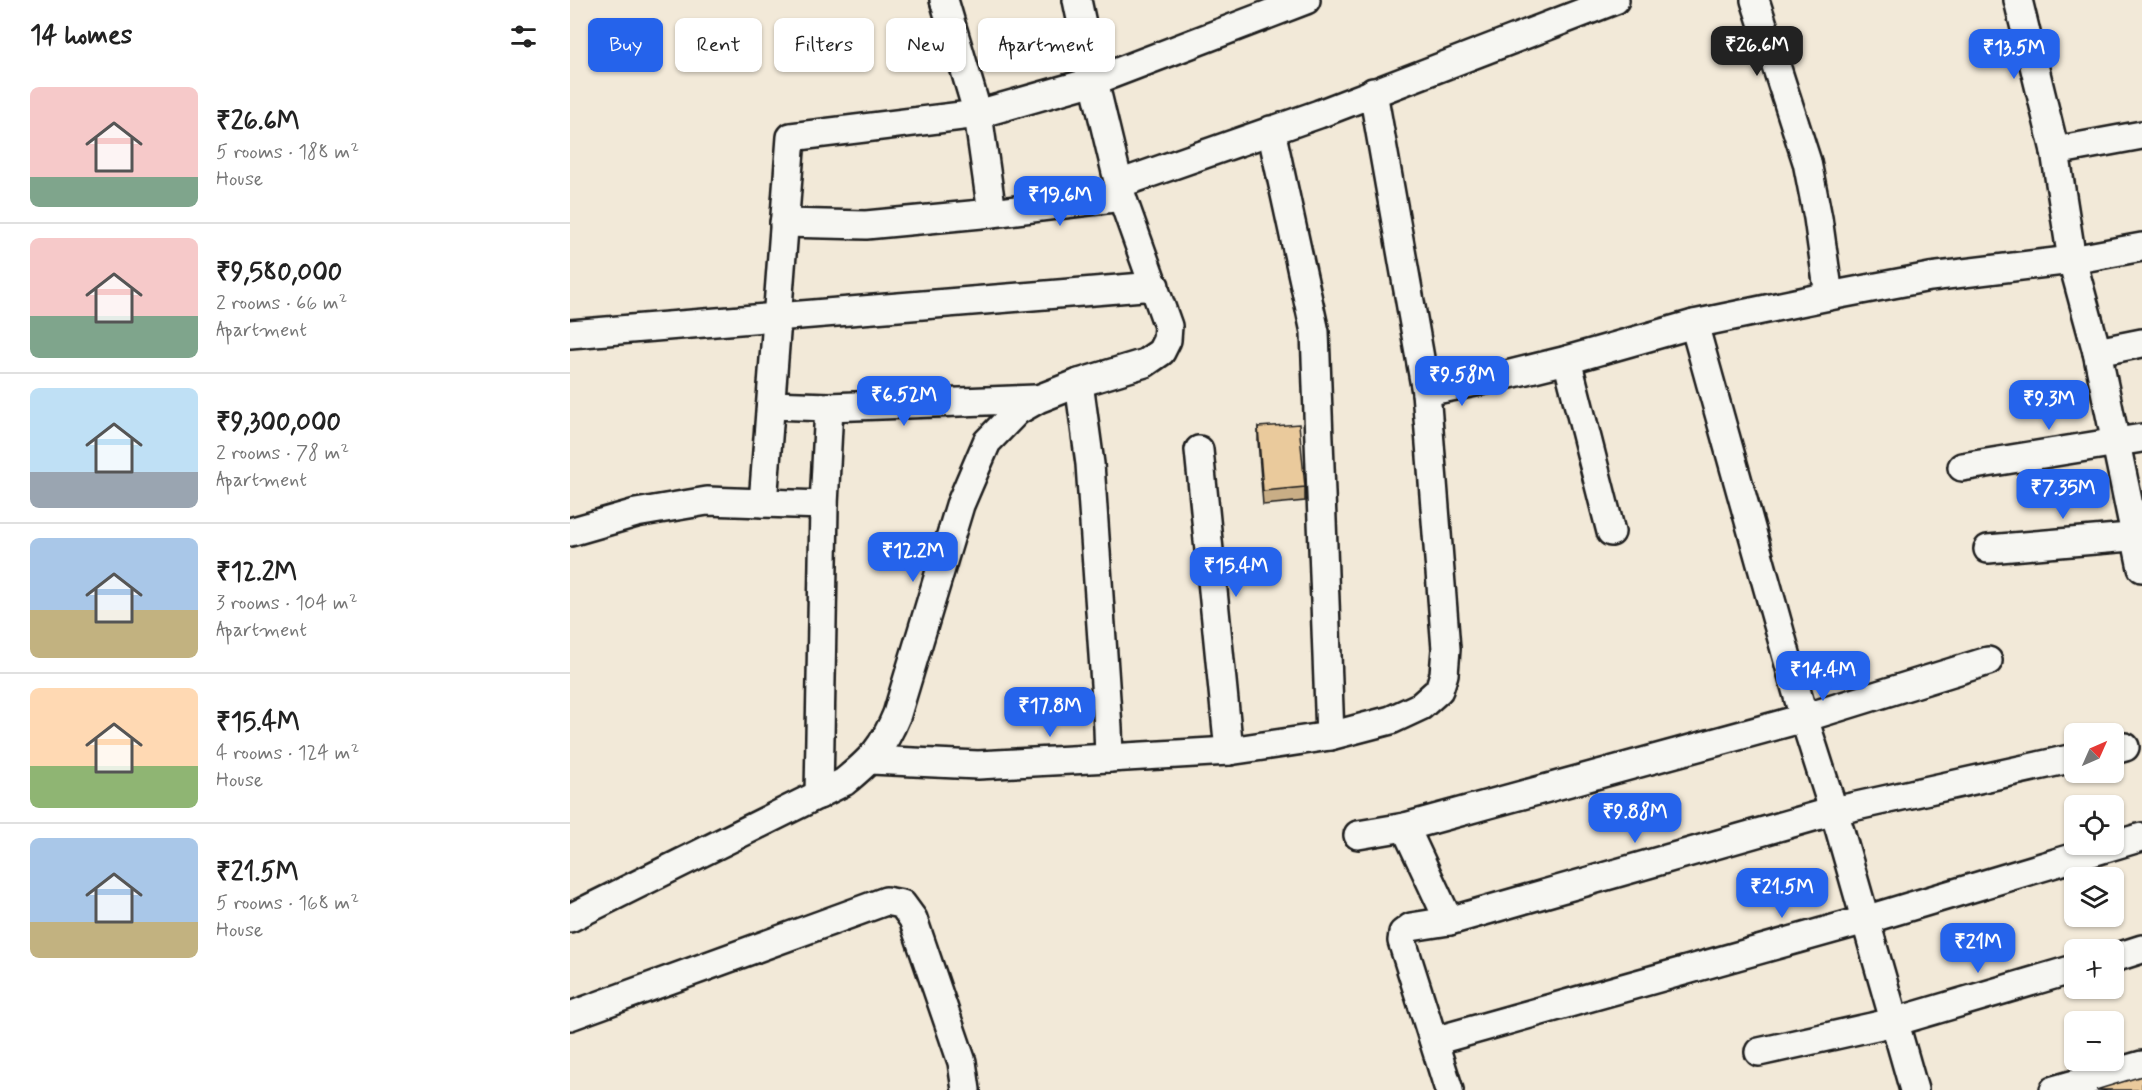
<!DOCTYPE html>
<meta charset="utf-8">
<style>
body{margin:0;font-family:Mynerve,sans-serif;background:#f6f6f6;color:#222;height:100vh;display:flex;flex-direction:column;font-size:22px;white-space:nowrap}
*{box-sizing:border-box;margin:0}
p{font-size:20px;color:#767676}
.icon{flex:none;width:33px;height:33px;fill:none;stroke:currentColor;stroke-width:2;stroke-linecap:round;stroke-linejoin:round}
.map{position:relative;flex:1;overflow:hidden}
.sheet{display:flex;flex-direction:column;background:#fff;width:570px}
.sheet>*{flex:none}
.banner{position:absolute;left:18px;top:18px;width:570px;height:54px;display:flex;gap:12px}
.needle{width:39px;rotate:45deg}
.fabs{position:absolute;left:1494px;top:723px;display:grid;gap:12px}
.fabs a{display:grid;place-items:center;width:60px;height:60px;border-radius:9px;background:#fff;box-shadow:0 2px 4px #0004;font-size:30px}
.price{position:absolute;translate:-50% -51px;padding:0 14px;border-radius:12px;background:#2563eb;color:#fff;font-size:20px;line-height:39px;filter:drop-shadow(0 2px 3px #0008)}
.price::after{content:'';position:absolute;left:50%;top:36px;width:18px;height:14px;margin-left:-9px;background:inherit;clip-path:polygon(0 0,100% 0,50% 100%)}
.price.on{background:#222;color:#fff}
ul{padding:0;list-style:none}
li{display:flex;align-items:center;gap:18px;height:150px;padding:0 30px}
li+li{border-top:2px solid #e0e0e0}
li span{display:grid;place-items:center;flex:none;width:168px;height:120px;border-radius:9px;color:#555}
li>.icon{margin-inline-start:auto}
span .icon{width:72px;height:72px;fill:#fffc;stroke-width:1}
li b{font-size:26px}
h2{display:flex;justify-content:space-between;align-items:center;height:72px;padding:0 30px;font-size:26px}
.chip{padding:0 21px;border-radius:9px;background:#fff;box-shadow:0 2px 4px #0004;font-size:21px;line-height:54px}
.chip.on{background:#2563eb;color:#fff}
main{display:flex;flex:1;min-height:0}
.map>svg:first-child{display:block}
.lines{fill:none;stroke-linecap:round;stroke-linejoin:round}
.street-casing{stroke:#1c1c1c;stroke-width:32}
.street{stroke:#f6f6f2;stroke-width:27}
.wall{fill:#c9ae86;stroke:#1c1c1c;stroke-width:1.5}
.building{fill:#eaca9c;stroke:#1c1c1c;stroke-width:1.5}
</style>
<main>
<section class="sheet">
<h2>14 homes<svg class="icon" aria-label="filters" viewBox="0 0 24 24"><path d="M4 7h16M4 17h16"/><circle cx="9" cy="7" r="2"/><circle cx="15" cy="17" r="2"/></svg></h2>
<ul>
<li><span style="background:linear-gradient(#f6c9c9 75%,#7fa58c 0)"><svg class="icon" aria-label="home" viewBox="0 0 24 24"><path d="M3 11l9-7 9 7M6 9v11h12V9"/></svg></span><div><b>₹26.6M</b><p>5 rooms · 188 m²</p><p>House</p></div></li>
<li><span style="background:linear-gradient(#f6c9c9 65%,#7fa58c 0)"><svg class="icon" aria-label="home" viewBox="0 0 24 24"><path d="M3 11l9-7 9 7M6 9v11h12V9"/></svg></span><div><b>₹9,580,000</b><p>2 rooms · 66 m²</p><p>Apartment</p></div></li>
<li><span style="background:linear-gradient(#bfe0f5 70%,#9aa5b1 0)"><svg class="icon" aria-label="home" viewBox="0 0 24 24"><path d="M3 11l9-7 9 7M6 9v11h12V9"/></svg></span><div><b>₹9,300,000</b><p>2 rooms · 78 m²</p><p>Apartment</p></div></li>
<li><span style="background:linear-gradient(#a9c7e8 60%,#c2b280 0)"><svg class="icon" aria-label="home" viewBox="0 0 24 24"><path d="M3 11l9-7 9 7M6 9v11h12V9"/></svg></span><div><b>₹12.2M</b><p>3 rooms · 104 m²</p><p>Apartment</p></div></li>
<li><span style="background:linear-gradient(#ffd9b3 65%,#8fb573 0)"><svg class="icon" aria-label="home" viewBox="0 0 24 24"><path d="M3 11l9-7 9 7M6 9v11h12V9"/></svg></span><div><b>₹15.4M</b><p>4 rooms · 124 m²</p><p>House</p></div></li>
<li><span style="background:linear-gradient(#a9c7e8 70%,#c2b280 0)"><svg class="icon" aria-label="home" viewBox="0 0 24 24"><path d="M3 11l9-7 9 7M6 9v11h12V9"/></svg></span><div><b>₹21.5M</b><p>5 rooms · 168 m²</p><p>House</p></div></li>
</ul>
</section>
<div class="map">
<svg width="1572" height="1090" viewBox="0 0 1572 1090">
<rect width="100%" height="100%" fill="#f2e9d8"/>
<filter id="ink" filterUnits="userSpaceOnUse"><feTurbulence type="fractalNoise" baseFrequency=".0167" numOctaves="2"/><feDisplacementMap in="SourceGraphic" scale="12" xChannelSelector="R" yChannelSelector="G"/><feConvolveMatrix kernelMatrix="1 2 1 2 8 2 1 2 1" color-interpolation-filters="sRGB"/></filter>
<g filter="url(#ink)">
<g class="lines">
<defs>
<g id="street">
<path d="M374 0 408 114 422 213"/>
<path d="M1185 0 1237 162 1248 218 1259 296"/>
<path d="M1448 0 1485 151 1502 260 1527 352 1572 568"/>
<path d="M701 130 745 332 760 736"/>
<path d="M1485 151 1572 135"/>
<path d="M549 184 749 114 1045 0"/>
<path d="M214 223 296 225 422 213 552 197"/>
<path d="M1124 324 1234 718 1270 831 1344 1090"/>
<path d="M0 334 585 286"/>
<path d="M1527 352 1572 343"/>
<path d="M997 360 1041 532"/>
<path d="M509 383 520 464 538 728 539 758"/>
<path d="M856 392 920 379 997 360 1124 324 1259 296 1360 277 1502 260 1572 247"/>
<path d="M201 405 259 407 466 399"/>
<path d="M629 450 659 751"/>
<path d="M1392 467 1572 438"/>
<path d="M193 503 221 137 408 114 524 81 736 0"/>
<path d="M0 532 66 513 137 501 254 505"/>
<path d="M1418 549 1572 536"/>
<path d="M1544 750 1555 747"/>
<path d="M301 760 408 765 539 758 659 751 760 736 821 720 851 706 869 690 874 674 876 649 856 392 803 92"/>
<path d="M249 795 254 505 259 407"/>
<path d="M835 827 879 921"/>
<path d="M788 835 835 827 1234 718 1418 661"/>
<path d="M0 918 274 782C302 759 313 748 327 714L390 505 417 442 447 411 468 399 509 383 575 363 591 352 597 340 598 326 552 197 524 81 507 0"/>
<path d="M1544 958 1572 949"/>
<path d="M0 1016 316 901 332 904 343 919 392 1062 396 1090"/>
<path d="M864 1041 1295 920 1572 837"/>
<path d="M1189 1052 1324 1022 1504 969"/>
<path d="M879 1090 832 941 833 933 841 927 879 921 1264 811 1504 758"/>
<path d="M1484 1090 1572 1065"/>
</g>
</defs>
<use href="#street" class="street-casing"/>
<use href="#street" class="street"/>
</g>
<path class="wall" d="M688 427 735 487V501L693 505 688 441Z"/>
<g class="building">
<path d="M729 424 735 487 693 491 688 427Z"/>
<path d="M1572 1076V1090H1526Z"/>
</g>
</g>
</svg>
<div class="fabs">
<a><svg class="needle" viewBox="-14 -14 28 28"><path d="M0-13l5 13h-10z" fill="#e53935"/><path d="M0 13l5-13h-10z" fill="#767676"/></svg></a>
<a><svg class="icon" aria-label="locate" viewBox="0 0 24 24"><circle cx="12" cy="12" r="6"/><path d="M12 2v4M12 18v4M2 12h4M18 12h4"/></svg></a>
<a><svg class="icon" aria-label="layers" viewBox="0 0 24 24"><path d="M12 4l9 5-9 5-9-5zM3 14l9 5 9-5"/></svg></a>
<a>+</a>
<a>−</a>
</div>
<b class="price on" style="left:1187px;top:77px">₹26.6M</b>
<b class="price" style="left:1444px;top:80px">₹13.5M</b>
<b class="price" style="left:490px;top:227px">₹19.6M</b>
<b class="price" style="left:892px;top:407px">₹9.58M</b>
<b class="price" style="left:334px;top:427px">₹6.52M</b>
<b class="price" style="left:1479px;top:431px">₹9.3M</b>
<b class="price" style="left:1493px;top:520px">₹7.35M</b>
<b class="price" style="left:343px;top:583px">₹12.2M</b>
<b class="price" style="left:666px;top:598px">₹15.4M</b>
<b class="price" style="left:1253px;top:702px">₹14.4M</b>
<b class="price" style="left:480px;top:738px">₹17.8M</b>
<b class="price" style="left:1065px;top:844px">₹9.88M</b>
<b class="price" style="left:1212px;top:919px">₹21.5M</b>
<b class="price" style="left:1408px;top:974px">₹21M</b>
<div class="banner">
<a class="chip on">Buy</a>
<a class="chip">Rent</a>
<a class="chip">Filters</a>
<a class="chip">New</a>
<a class="chip">Apartment</a>
</div>
</div>
</main>
